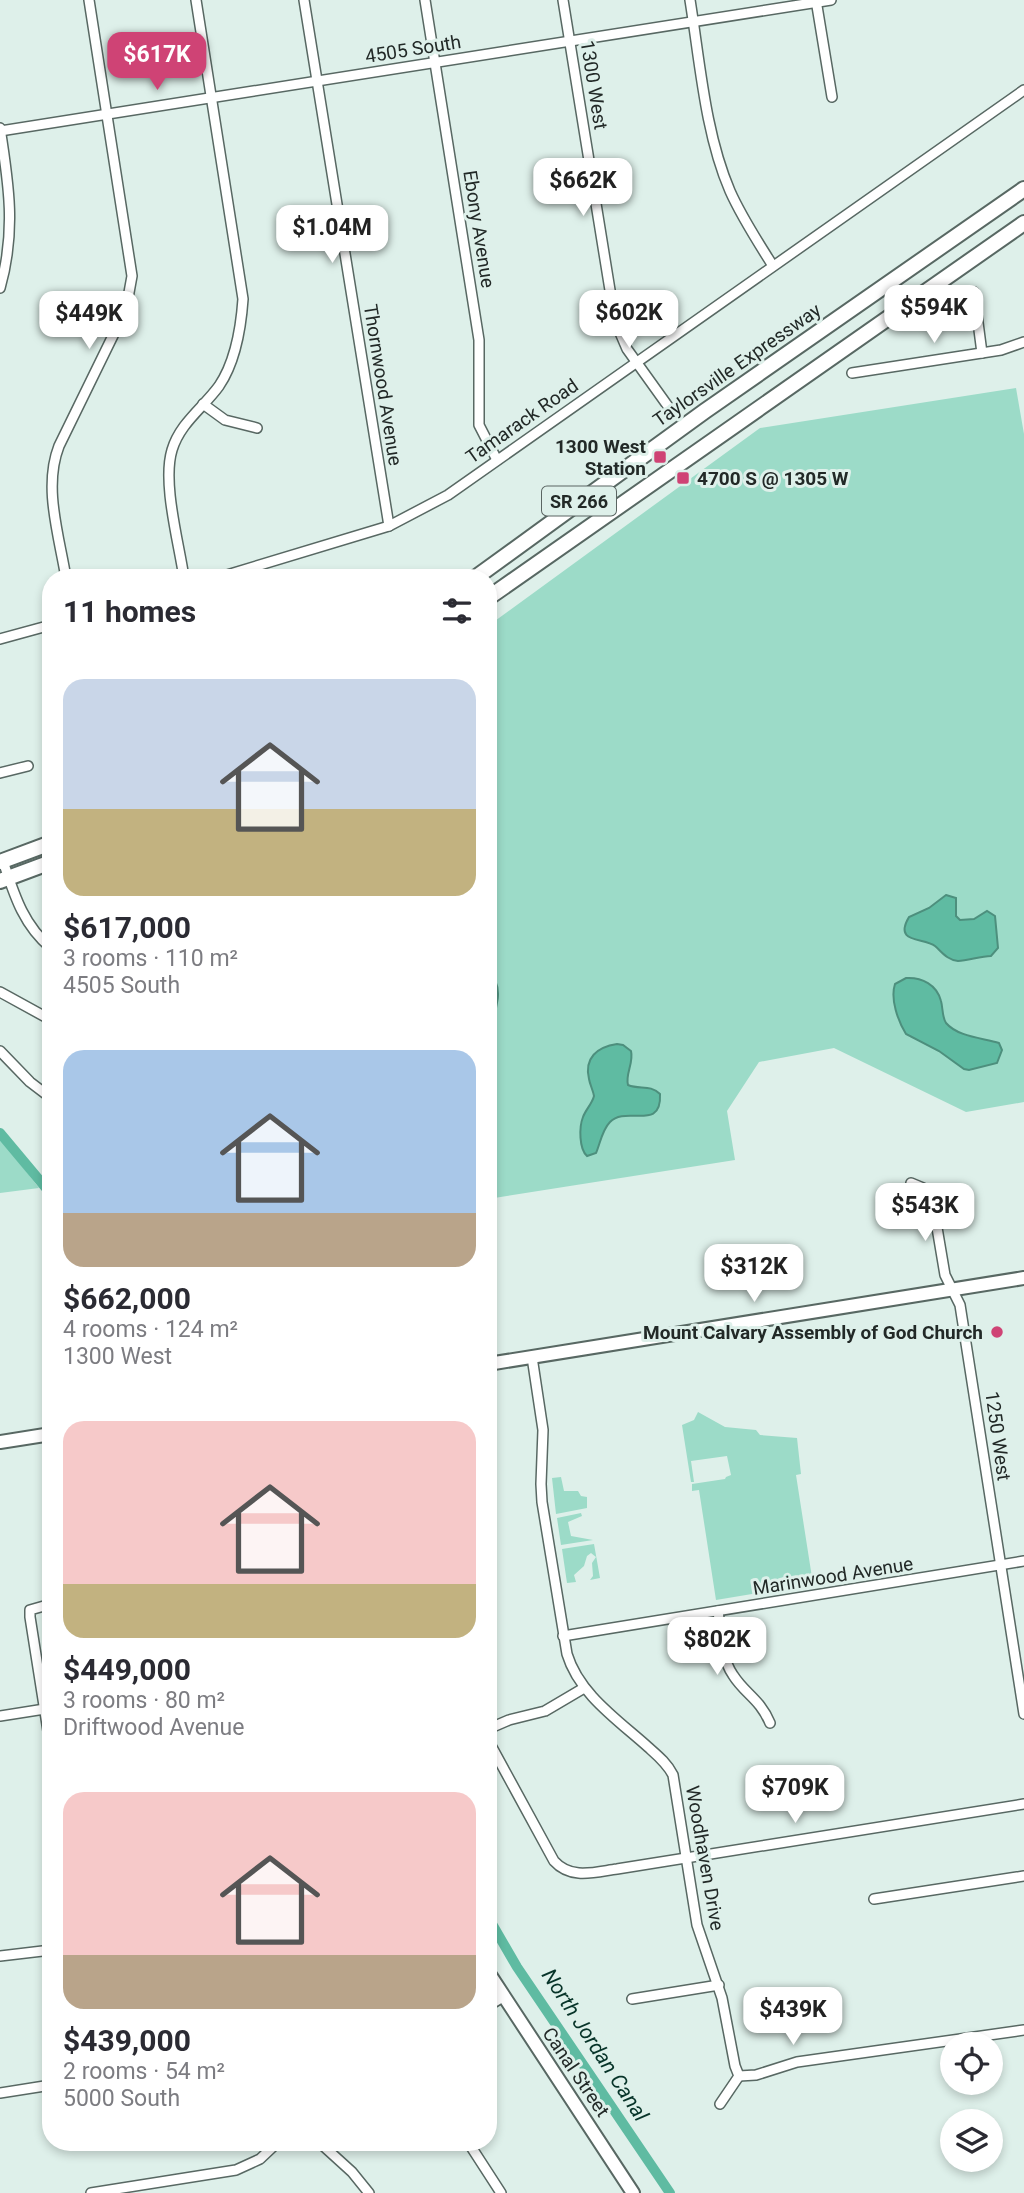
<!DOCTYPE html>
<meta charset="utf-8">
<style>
body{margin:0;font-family:Roboto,sans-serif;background:#f7f7f7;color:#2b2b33;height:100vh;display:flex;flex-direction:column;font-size:26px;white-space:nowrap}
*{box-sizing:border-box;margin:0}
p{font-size:23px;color:#7c7c81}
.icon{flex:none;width:38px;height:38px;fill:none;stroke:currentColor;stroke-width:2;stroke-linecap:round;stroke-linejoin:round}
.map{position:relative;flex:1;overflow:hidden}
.panel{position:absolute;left:42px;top:569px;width:455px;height:1582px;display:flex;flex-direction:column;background:#fff;border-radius:28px;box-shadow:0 4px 10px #0003}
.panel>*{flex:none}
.fabs{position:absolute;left:940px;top:2032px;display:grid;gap:14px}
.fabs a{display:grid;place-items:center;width:63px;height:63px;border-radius:50%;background:#fff;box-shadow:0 4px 10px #0003;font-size:35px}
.price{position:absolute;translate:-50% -60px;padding:0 16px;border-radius:14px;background:#fff;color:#222;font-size:23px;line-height:46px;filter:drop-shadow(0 2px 4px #0008)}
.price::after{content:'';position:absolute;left:50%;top:42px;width:21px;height:16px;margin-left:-10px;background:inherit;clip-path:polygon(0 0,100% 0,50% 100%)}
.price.current{background:#cf4375;color:#fff}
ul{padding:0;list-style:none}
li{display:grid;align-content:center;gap:14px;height:371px;padding:0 21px}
li span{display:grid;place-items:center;height:217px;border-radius:21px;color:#555}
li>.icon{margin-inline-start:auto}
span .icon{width:126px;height:126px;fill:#fffc;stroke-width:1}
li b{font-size:30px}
h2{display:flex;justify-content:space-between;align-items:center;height:84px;padding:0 21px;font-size:30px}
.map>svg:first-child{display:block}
.green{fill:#9cdbc8}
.water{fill:#5fbba2;stroke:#4d8f7d;stroke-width:2}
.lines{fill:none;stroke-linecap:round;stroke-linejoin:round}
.canal{stroke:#5fbba2;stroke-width:10}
.street-casing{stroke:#586863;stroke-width:12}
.secondary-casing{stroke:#586863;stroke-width:16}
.primary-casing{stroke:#586863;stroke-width:18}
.street{stroke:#fff;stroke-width:9}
.secondary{stroke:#fff;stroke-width:12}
.primary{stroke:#fff;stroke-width:14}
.poi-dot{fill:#cf4375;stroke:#def0ea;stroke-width:2.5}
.labels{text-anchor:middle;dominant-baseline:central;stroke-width:6;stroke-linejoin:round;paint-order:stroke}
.shield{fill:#def0ea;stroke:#5a6562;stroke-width:2}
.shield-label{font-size:18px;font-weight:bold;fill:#222927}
.street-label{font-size:19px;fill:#222927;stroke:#def0ea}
.poi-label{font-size:19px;font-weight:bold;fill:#222927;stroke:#def0ea;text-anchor:end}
.water-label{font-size:21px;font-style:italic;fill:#073429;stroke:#def0ea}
</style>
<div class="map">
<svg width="1024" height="2193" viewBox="0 0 1024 2193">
<rect width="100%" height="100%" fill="#def0ea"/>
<g class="green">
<path d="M1016 388 1024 434V1102L966 1112 834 1048 759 1062 727 1111 735 1160 488 1199V626L760 428Z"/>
<path d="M0 1140 6 1146 39 1188 0 1193Z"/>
<path d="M698 1412 725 1427 756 1430 760 1435 797 1438 801 1474 796 1475 813 1584 716 1600 699 1490 692 1491V1484L725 1479 726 1477 731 1475 727 1456 691 1461 694 1482H691L682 1425 694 1420Z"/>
<path d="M561 1477 564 1491H578L581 1496 587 1497V1508L556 1514 552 1478Z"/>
<path d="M581 1513 582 1516 568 1522 571 1536 593 1540 561 1545 557 1518Z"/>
<path d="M594 1544 600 1578 590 1580 593 1576 592 1563 596 1557 591 1553 587 1556 584 1566 574 1575 576 1582 567 1583 562 1549Z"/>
</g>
<g class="water">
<path d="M946 895 956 898V916L960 920 974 919 987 911 995 916 998 948 991 956C980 956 968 961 958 961 947 960 942 952 935 946 924 937 893 944 909 917L929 908Z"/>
<path d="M488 973C505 984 497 1012 488 1026Z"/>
<path d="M906 978C922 977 937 985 941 1001 943 1008 942 1017 946 1023 958 1037 983 1038 999 1043L1002 1050 997 1063 969 1070 964 1069 939 1051 906 1034C898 1021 890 999 895 984Z"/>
<path d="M617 1044 623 1045 631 1051C634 1063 625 1074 628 1085 640 1090 650 1084 660 1094 662 1132 626 1105 610 1122 602 1130 600 1144 596 1153L587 1156C579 1149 579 1127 583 1117 586 1109 592 1104 594 1096 593 1090 590 1085 589 1079 584 1058 597 1047 617 1044Z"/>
</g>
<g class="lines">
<g class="canal">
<path d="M0 1133 51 1194"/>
<path d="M488 1917 517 1967 670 2193"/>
</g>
<defs>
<g id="street">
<path d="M304 0 389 526"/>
<path d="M425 0 479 340V425L497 460"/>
<path d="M563 0 615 321 627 349 670 409"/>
<path d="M690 0C700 62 705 133 730 191 742 218 758 242 773 266"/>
<path d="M816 0 832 97"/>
<path d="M0 128C9 185 16 232 0 288"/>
<path d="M0 131 831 0"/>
<path d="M974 292 982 353"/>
<path d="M852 373 1001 350 1024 342"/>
<path d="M203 404 225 420 257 428"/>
<path d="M66 578C59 535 43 487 59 446L126 309 132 276 89 0"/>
<path d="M184 578C179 543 162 483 172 450 180 423 203 408 219 386 236 361 241 328 243 299L196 0"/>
<path d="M217 578 389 526 448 495 1024 90"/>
<path d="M0 639 51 625"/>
<path d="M0 773 28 766"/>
<path d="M3 861C14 894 23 925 51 948"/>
<path d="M0 992 51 1020"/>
<path d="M0 1051 30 1082 51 1098"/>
<path d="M911 1183 923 1188 932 1198 945 1275 960 1305 1024 1714"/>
<path d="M532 1357 543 1430 541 1484 542 1502 567 1654C579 1694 618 1720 648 1747 657 1755 667 1763 673 1775L697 1925 722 1998 735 2066 739 2076 720 2104"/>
<path d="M51 1604 30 1610V1617L51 1750"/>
<path d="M718 1611C721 1632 721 1658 733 1675 745 1694 760 1699 770 1723"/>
<path d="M563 1636 1024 1561"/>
<path d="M0 1716 51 1708"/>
<path d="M488 1729 509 1720 545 1711 584 1688"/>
<path d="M488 1740 554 1861C571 1880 595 1872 617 1869L1024 1804"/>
<path d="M874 1899 1024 1876"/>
<path d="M0 1956 51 1950"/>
<path d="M632 1999 719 1985"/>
<path d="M488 2006 503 1997"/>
<path d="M739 2076 756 2075 797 2062 1024 2030"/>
<path d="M0 2093 51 2085"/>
<path d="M319 2142 352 2172 369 2193"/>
<path d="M468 2142 501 2193"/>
<path d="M91 2193 236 2170 260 2159 278 2142"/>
</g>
<g id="secondary">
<path d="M488 1364 1024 1278"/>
<path d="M0 1442 51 1434"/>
<path d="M488 1972 633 2193"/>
</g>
<g id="primary">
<path d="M475 578 705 411 1024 189"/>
<path d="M488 598 1024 223"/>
<path d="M0 862 51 843"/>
<path d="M0 881 51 862"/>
</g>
</defs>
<use href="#street" class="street-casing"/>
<use href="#secondary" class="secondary-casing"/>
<use href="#primary" class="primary-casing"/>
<use href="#street" class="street"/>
<use href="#secondary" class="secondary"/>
<use href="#primary" class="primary"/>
</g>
<g class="poi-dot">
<rect x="653" y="450" width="14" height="14" rx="3.5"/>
<rect x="676" y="471" width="14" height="14" rx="3.5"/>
<circle cx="997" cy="1332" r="7"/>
</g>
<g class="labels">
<rect class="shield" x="542" y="486.5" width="74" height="29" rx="5"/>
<g class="shield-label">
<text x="579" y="501">SR 266</text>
</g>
<g class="street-label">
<text transform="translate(413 49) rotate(-9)">4505 South</text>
<text transform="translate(594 85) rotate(81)">1300 West</text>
<text transform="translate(479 229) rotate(81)">Ebony Avenue</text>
<text transform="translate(737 365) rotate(-35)">Taylorsville Expressway</text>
<text transform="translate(383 385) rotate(81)">Thornwood Avenue</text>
<text transform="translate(522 421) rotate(-35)">Tamarack Road</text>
<text transform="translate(998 1436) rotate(82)">1250 West</text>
<text transform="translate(833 1576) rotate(-9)">Marinwood Avenue</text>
<text transform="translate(705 1858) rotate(80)">Woodhaven Drive</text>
<text transform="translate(576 2072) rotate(56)">Canal Street</text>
</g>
<g class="poi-label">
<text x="646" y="446">1300 West<tspan x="646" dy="22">Station</tspan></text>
<text x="697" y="478" text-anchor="start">4700 S @ 1305 W</text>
<text x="983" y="1332">Mount Calvary Assembly of God Church</text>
</g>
<g class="water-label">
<text transform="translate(595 2045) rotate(57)">North Jordan Canal</text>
</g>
</g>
</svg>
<div class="fabs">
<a><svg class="icon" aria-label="locate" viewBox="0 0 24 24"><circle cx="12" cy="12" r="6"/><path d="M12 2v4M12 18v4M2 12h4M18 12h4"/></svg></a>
<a><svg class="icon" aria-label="layers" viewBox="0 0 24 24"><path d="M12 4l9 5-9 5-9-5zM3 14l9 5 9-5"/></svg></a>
</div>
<b class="price current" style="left:157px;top:92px">$617K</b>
<b class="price" style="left:583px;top:218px">$662K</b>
<b class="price" style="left:332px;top:265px">$1.04M</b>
<b class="price" style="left:934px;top:345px">$594K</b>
<b class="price" style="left:629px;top:350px">$602K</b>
<b class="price" style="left:89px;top:351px">$449K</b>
<b class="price" style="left:925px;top:1243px">$543K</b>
<b class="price" style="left:754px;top:1304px">$312K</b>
<b class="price" style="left:717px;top:1677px">$802K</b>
<b class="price" style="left:795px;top:1825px">$709K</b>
<b class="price" style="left:793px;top:2047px">$439K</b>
<section class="panel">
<h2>11 homes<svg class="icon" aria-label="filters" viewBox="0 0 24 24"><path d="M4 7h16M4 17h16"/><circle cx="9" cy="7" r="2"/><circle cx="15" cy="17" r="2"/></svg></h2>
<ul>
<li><span style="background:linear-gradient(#c9d6e8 60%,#c2b280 0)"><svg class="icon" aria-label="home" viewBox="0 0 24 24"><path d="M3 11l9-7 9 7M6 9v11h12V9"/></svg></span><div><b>$617,000</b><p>3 rooms · 110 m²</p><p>4505 South</p></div></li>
<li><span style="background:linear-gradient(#a9c7e8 75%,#b9a48a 0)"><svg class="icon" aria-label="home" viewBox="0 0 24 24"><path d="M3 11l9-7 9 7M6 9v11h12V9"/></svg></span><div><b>$662,000</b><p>4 rooms · 124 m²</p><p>1300 West</p></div></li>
<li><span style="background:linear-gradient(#f6c9c9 75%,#c2b280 0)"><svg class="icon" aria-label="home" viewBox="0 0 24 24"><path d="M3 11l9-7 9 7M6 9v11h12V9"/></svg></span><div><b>$449,000</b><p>3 rooms · 80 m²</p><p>Driftwood Avenue</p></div></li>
<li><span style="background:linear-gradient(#f6c9c9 75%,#b9a48a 0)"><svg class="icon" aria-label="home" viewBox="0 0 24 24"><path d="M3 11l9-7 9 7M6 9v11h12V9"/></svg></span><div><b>$439,000</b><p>2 rooms · 54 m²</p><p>5000 South</p></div></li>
</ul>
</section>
</div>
